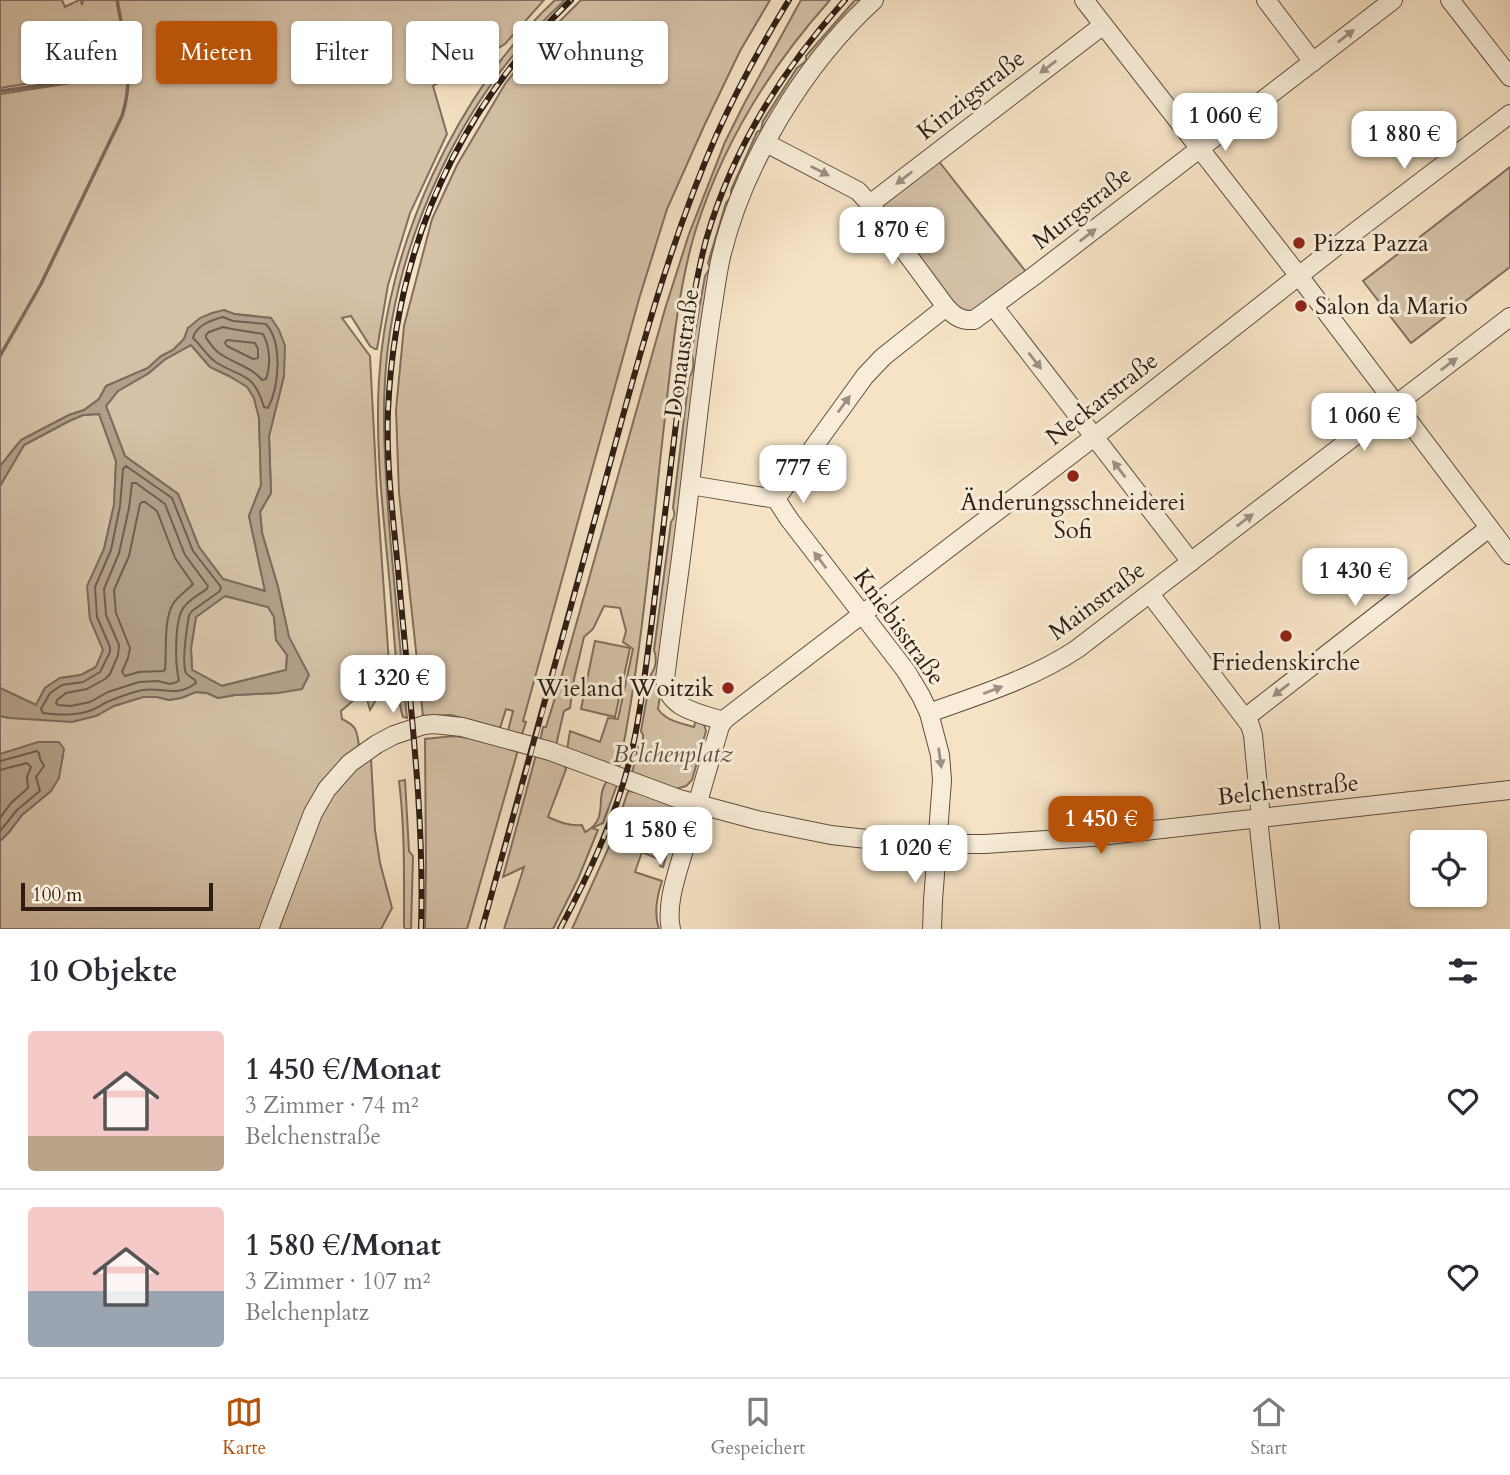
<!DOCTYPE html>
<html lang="de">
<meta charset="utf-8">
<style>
body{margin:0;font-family:Cardo,serif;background:#f7f7f7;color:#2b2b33;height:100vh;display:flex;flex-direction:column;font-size:26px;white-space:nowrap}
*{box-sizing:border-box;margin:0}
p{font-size:23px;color:#7c7c81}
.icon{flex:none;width:38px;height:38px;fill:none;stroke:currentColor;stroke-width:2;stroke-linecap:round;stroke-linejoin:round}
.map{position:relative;height:929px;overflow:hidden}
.panel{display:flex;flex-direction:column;background:#fff;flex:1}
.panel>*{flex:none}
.hud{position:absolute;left:21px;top:21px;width:700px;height:63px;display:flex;gap:14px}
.controls{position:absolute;left:1410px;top:830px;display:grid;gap:14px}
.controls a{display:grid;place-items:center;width:77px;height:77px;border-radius:7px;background:#fff;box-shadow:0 2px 5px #0004;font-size:35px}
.scale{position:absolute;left:21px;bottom:18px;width:192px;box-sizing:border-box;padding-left:7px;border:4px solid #2e1c15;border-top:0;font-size:19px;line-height:24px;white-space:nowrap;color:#2e1c15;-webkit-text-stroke:5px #f9edd9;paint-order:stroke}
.price{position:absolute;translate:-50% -60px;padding:0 16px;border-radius:14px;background:#fff;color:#222;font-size:23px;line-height:46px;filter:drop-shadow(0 2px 4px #0008)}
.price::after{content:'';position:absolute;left:50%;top:42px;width:21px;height:16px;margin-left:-10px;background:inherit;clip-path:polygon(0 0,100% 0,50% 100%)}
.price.current{background:#b45309;color:#fff}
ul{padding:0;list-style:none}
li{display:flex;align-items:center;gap:21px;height:175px;padding:0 28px}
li+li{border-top:2px solid #e1e1e2}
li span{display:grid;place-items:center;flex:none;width:196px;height:140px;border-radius:7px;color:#555}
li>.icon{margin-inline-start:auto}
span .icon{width:84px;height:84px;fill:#fffc;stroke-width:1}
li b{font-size:30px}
h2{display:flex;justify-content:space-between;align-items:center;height:84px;padding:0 28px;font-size:30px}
.chip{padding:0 24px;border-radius:7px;background:#fff;box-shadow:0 2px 5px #0004;font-size:24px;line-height:63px}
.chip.current{background:#b45309;color:#fff}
.menu{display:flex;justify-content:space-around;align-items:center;height:98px;border-top:2px solid #e1e1e2;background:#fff;font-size:19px;color:#7c7c81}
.menu a{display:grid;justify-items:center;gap:4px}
.menu .current{color:#b45309}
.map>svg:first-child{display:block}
.green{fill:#d4c1a7;stroke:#816e5e;stroke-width:2}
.water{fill:#b29f89;stroke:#7d6b5b;stroke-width:2;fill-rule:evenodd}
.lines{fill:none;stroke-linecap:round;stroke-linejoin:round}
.shore{stroke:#705e4f;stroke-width:2}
.stream{stroke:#7d6b5b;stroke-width:3.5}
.minor-casing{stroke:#604e41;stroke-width:20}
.minor{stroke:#f9edd9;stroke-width:18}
.rail-casing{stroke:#2e1c15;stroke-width:6}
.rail{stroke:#f9edd9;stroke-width:3.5;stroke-dasharray:10;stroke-linecap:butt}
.oneway{fill:#9e8f81}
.poi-dot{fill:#8f2418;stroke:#f9edd9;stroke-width:2.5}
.labels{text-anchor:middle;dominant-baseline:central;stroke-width:6;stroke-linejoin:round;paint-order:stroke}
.street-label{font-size:24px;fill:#2e1c15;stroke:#f9edd9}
.poi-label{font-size:24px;fill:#2e1c15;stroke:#f9edd9;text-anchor:start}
.park-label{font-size:24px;font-style:italic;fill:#604e41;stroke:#f9edd9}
</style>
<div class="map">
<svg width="1510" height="929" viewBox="0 0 1510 929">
<rect width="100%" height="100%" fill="#f6e3c5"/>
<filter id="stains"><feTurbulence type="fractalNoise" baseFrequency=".00286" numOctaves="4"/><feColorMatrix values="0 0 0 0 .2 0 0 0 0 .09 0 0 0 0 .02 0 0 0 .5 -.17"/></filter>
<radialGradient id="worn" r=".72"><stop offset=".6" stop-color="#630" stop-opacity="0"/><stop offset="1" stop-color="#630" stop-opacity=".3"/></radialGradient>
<g class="green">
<path d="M0 0H62L65 7 79 0H81L82 5 83 0H544L505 44 433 86 447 134 410 213 388 285 377 349H375L370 346 351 316 342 318 370 356 377 492 389 663C386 682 380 695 370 710L367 699 361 694 341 711 342 719C357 726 357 731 359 746L335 768 263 929H0V841L9 832 22 815 51 791 63 757 43 742 0 754V716L9 718 96 716 114 706 143 697H157L169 700 181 698 196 692 207 693 218 698 235 695 278 693 297 654 289 638 278 587 262 533 260 512 271 493 269 436 284 376 271 318 234 314 224 310 188 328 184 339 173 350 161 356 148 368 106 386 99 399 84 410 69 415 21 440 0 466V94L97 79 92 73 0 88Z"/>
<path d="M555 0H565C463 94 393 240 385 380 382 428 386 475 389 523 394 584 400 646 406 708L407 718 403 717C398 703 398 686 397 671 394 639 392 607 389 576 383 511 375 445 379 380 386 247 457 91 555 0Z"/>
<path d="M581 0H770L740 51 704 126 667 209 639 299 523 721 526 722 522 734 508 731 513 711 506 709 500 728 451 715 423 716 399 493 396 410 404 326 432 219 457 165 505 84 534 47Z"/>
<path d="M801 0H830C770 67 722 146 695 232 677 293 671 363 664 426 651 540 642 655 619 768L567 750 570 731 600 742 608 718 618 719 633 649 623 642 626 631 620 608 604 606 593 629 584 637 574 679 570 708 564 711 556 745 540 741 543 727H546L559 685 665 309 689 234 725 142 744 104Z"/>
<path d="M855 0H865L739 192 658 709C666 721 681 723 694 727L697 716 702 718 706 731 692 780 686 786 676 789 632 773 639 745 643 741V735L641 731 651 674C656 668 657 658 654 650L671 522C675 517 675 514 673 508L689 378C694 371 695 361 691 354L705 276 710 268 708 263 726 203 731 196V190L757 132 761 130 763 121 797 68 806 61V56Z"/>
<path d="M937 159 1027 273 971 314 961 312 949 302 878 206Z"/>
<path d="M1510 167V267L1411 343 1363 281Z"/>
<path d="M191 345 210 367 229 376 248 387 254 398 259 418 261 485 249 516 265 591 223 579 199 547 178 494 125 456 106 406 118 391 149 373 164 360Z"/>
<path d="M99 414 116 461 114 505 104 549 88 586 90 619 104 650 96 667 81 675 60 678 45 688 36 705 0 688V486L24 445 69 421 83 415Z"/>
<path d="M225 596 268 607 274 617 276 640 287 655 286 670 221 686 192 670 191 648 196 617Z"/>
<path d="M595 641 630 648 615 717 581 709Z"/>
<path d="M454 736 476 739 518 750 467 929H425L426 870 425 739Z"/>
<path d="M536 755 564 765 566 769 548 817C559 822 569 826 582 825L585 832C610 819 594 798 607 781L618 782 603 823 592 828 598 830 578 879 553 929H504L524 867 503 877Z"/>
<path d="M371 759 375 830 380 863 392 908 381 929H279C296 878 310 814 348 774 354 767 363 763 371 759Z"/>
<path d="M405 780 409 851 413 856 411 929H405L404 926C404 877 405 829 399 781Z"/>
<path d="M628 791C645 793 669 799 679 813L663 867 660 866 661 860 642 852 635 872 662 881C657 896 654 915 659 929H572L612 840 614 837 623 814 622 809Z"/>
</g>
<g class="water">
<path d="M224 310 234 314 271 318 279 330 285 346 284 376 269 436 271 493 260 512 262 533 278 587 289 637 309 675 302 689 278 693 235 695 218 698 207 693 196 692 181 698 169 700 157 697H143L114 706 96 716 72 722 9 718 0 716V688L36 705 45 688 60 678 81 675 96 667 103 650 90 619 87 586 104 549 114 505 116 461 99 414 83 415 69 421 24 445 0 486V466L21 440 69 415 84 410 99 399 106 386 148 368 161 356 173 350 184 339 188 328 200 318 212 313ZM191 345 210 367 229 376 247 387 254 398 259 418 261 485 249 516 265 591 223 579 199 547 178 494 125 456 106 406 118 391 149 373 164 360ZM225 596 268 607 274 617 276 640 287 655 286 670 222 686 192 670 191 648 196 617Z"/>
<path d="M38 742H59L64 749 59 778 51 791 22 815 9 832 0 841V754Z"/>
</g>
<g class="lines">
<g class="shore">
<path d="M223 317 233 321 266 324C283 343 279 387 268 408L264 407C253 372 244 379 217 363 207 357 201 345 193 338 196 325 212 320 223 317Z"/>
<path d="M223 327 232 329 263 334C270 347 271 365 266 379L262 380C251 367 236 364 222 355 215 352 211 344 206 338V335L209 332Z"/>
<path d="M227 340 255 343 258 349V358L253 359 227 346 225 343Z"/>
<path d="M126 466 172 498 193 551 221 587 220 591 192 611 189 615C187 628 181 662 186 673 188 676 192 678 195 680L196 683C176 698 164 687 143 690 136 691 119 697 112 700 105 702 99 707 92 710 76 716 60 715 43 713L41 709 50 693 62 685 83 682 100 672 110 652V647L97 617 95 587 111 550 120 506 123 469Z"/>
<path d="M132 483H136L165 504 185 555 208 586 207 589C199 594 189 600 184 607 174 619 175 665 179 680L177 682 170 684 158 681 139 682 108 692 90 702 71 706 58 705 56 703 57 700 66 693 87 689 105 679 110 674 118 655 119 645 106 615 104 589 119 553 129 508Z"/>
<path d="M142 502H145L157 511 175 558 193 584C187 591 178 595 173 604 163 621 167 651 165 670L163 671 139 672 125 676 122 672 128 658 130 648 116 613 114 590 129 556 140 504Z"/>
<path d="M0 761 37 751 39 753 40 759 44 766 36 777 40 791 17 810 0 831"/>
<path d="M0 770 27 763 31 767 27 777 28 788 11 803 0 818"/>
</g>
<g class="stream">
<path d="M0 91 95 78"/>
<path d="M0 356 41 284 122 116C135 76 124 40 117 0"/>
</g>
<defs>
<g id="minor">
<path d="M1084 0 1299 276 1510 555"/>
<path d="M1266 0 1313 62"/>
<path d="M1450 0 1510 77"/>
<path d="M766 143 858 191 870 204 946 307C954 316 961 321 974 320L1034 276 1393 0"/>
<path d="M870 204 1102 26"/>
<path d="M994 307 1191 562"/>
<path d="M690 485 776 499 789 519 906 671 921 696 929 713 940 755 942 780 933 901 932 929"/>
<path d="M776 499 865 376 883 357 946 307"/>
<path d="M1150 594 1250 725 1253 735 1261 818"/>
<path d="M929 713C979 695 1032 679 1077 649L1510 317"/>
<path d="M1245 718 1489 528"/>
<path d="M723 721C699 713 667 709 665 679 673 614 683 549 690 484 697 426 703 368 712 310 715 292 717 274 721 257 743 164 804 64 874 0"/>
<path d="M1258 818 1270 929"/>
<path d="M269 929 313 813 327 789 350 763 377 744 394 735 424 725 434 724 462 727 550 751 679 799 757 820 831 835 885 841 938 844H985L1091 837 1510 790"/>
<path d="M671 929C665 903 679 868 686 843 697 804 709 765 720 726L725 719 1094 437 1347 238 1510 114"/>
</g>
</defs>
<use href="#minor" class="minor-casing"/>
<use href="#minor" class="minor"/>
<defs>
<g id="rail">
<path d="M421 929C425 810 408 688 398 569 393 517 386 463 388 411 395 249 455 113 571 0"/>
<path d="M482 929C521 791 559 653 596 515 631 387 663 258 716 136 737 89 762 44 789 0"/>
<path d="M560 929C588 876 614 821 629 763 640 719 645 673 651 628 661 549 670 470 680 391 686 341 693 289 706 240 732 149 782 70 845 0"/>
</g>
</defs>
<use href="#rail" class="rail-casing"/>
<use href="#rail" class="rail"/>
</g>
<defs><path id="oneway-solid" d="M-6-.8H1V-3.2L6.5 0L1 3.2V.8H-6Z" transform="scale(1.75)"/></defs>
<g class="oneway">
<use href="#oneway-solid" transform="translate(1346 36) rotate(-38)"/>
<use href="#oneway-solid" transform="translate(1048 67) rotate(143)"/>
<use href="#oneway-solid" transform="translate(820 171) rotate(27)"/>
<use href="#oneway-solid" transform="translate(904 178) rotate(142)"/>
<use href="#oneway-solid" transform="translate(1088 235) rotate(-38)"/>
<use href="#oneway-solid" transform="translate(1035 361) rotate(52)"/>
<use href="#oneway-solid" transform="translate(1449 364) rotate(-37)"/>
<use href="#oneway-solid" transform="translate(844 404) rotate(-54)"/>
<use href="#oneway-solid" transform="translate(1119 469) rotate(-128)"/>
<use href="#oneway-solid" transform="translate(1245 520) rotate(-37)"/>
<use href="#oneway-solid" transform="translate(820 560) rotate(-127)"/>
<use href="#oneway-solid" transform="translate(993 690) rotate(-21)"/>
<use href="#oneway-solid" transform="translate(1281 690) rotate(142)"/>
<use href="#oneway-solid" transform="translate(940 758) rotate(82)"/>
</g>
<g class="poi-dot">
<circle cx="1299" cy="243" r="7"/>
<circle cx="1301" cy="306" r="7"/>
<circle cx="1073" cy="476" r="7"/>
<circle cx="1286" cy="636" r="7"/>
<circle cx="728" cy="688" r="7"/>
</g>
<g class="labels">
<g class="street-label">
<text transform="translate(971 95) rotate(-38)">Kinzigstraße</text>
<text transform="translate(1082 208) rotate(-38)">Murgstraße</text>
<text transform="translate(682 353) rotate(-82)">Donaustraße</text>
<text transform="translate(1102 399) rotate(-38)">Neckarstraße</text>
<text transform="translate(1097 601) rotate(-37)">Mainstraße</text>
<text transform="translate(899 627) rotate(54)">Kniebisstraße</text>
<text transform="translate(1288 790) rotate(-6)">Belchenstraße</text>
</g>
<g class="poi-label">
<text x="1313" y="243">Pizza Pazza</text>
<text x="1315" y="306">Salon da Mario</text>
<text x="1073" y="502" text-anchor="middle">Änderungsschneiderei<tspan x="1073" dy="28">Sofi</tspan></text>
<text x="1286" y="662" text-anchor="middle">Friedenskirche</text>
<text x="714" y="688" text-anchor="end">Wieland Woitzik</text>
</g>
<g class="park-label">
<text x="673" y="754">Belchenplatz</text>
</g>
</g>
<rect width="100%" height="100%" filter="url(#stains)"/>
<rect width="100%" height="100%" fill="url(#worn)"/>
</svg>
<div class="controls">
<a><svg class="icon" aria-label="locate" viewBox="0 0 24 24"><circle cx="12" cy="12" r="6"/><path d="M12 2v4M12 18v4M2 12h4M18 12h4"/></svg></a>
</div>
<div class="scale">100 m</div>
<b class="price" style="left:1225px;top:153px">1 060 €</b>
<b class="price" style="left:1404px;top:171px">1 880 €</b>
<b class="price" style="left:892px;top:267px">1 870 €</b>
<b class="price" style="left:1364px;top:453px">1 060 €</b>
<b class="price" style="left:803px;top:505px">777 €</b>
<b class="price" style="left:1355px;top:608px">1 430 €</b>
<b class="price" style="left:393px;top:715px">1 320 €</b>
<b class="price current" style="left:1101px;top:856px">1 450 €</b>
<b class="price" style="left:660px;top:867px">1 580 €</b>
<b class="price" style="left:915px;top:885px">1 020 €</b>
<div class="hud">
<a class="chip">Kaufen</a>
<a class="chip current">Mieten</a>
<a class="chip">Filter</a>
<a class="chip">Neu</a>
<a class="chip">Wohnung</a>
</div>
</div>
<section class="panel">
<h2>10 Objekte<svg class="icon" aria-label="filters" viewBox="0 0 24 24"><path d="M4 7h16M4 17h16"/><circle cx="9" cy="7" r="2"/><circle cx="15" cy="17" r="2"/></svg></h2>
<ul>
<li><span style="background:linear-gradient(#f6c9c9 75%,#b9a48a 0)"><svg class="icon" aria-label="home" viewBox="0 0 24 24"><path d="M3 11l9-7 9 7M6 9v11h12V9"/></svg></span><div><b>1 450 €/Monat</b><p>3 Zimmer · 74 m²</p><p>Belchenstraße</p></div><svg class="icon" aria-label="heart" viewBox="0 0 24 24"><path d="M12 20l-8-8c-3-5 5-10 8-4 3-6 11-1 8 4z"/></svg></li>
<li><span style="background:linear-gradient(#f6c9c9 60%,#9aa5b1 0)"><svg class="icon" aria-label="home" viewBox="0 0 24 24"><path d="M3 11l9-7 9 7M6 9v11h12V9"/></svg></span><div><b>1 580 €/Monat</b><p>3 Zimmer · 107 m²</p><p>Belchenplatz</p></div><svg class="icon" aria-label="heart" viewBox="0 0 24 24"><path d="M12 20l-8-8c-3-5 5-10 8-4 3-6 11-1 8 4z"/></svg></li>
</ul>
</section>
<nav class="menu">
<a class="current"><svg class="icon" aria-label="map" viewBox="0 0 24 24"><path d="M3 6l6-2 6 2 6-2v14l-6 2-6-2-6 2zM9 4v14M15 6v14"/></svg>Karte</a>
<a><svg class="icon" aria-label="saved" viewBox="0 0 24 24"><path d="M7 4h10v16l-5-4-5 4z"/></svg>Gespeichert</a>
<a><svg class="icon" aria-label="home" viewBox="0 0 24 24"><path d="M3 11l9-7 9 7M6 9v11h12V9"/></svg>Start</a>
</nav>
